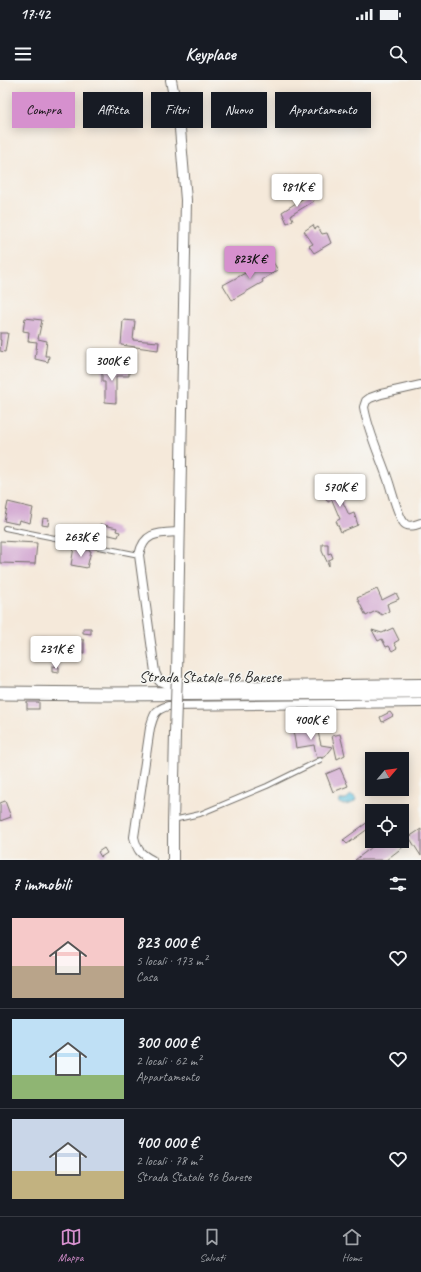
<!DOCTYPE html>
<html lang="it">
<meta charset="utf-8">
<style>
body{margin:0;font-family:Caveat,sans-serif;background:#20242c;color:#f1f3f6;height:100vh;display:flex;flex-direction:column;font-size:15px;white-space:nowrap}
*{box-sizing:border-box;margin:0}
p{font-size:13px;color:#9ea1a6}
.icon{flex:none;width:22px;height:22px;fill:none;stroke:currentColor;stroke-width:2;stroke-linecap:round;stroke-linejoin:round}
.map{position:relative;height:780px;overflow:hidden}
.details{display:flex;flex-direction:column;background:#171b24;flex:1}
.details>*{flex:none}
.banner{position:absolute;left:12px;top:12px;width:397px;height:36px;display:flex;gap:8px}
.needle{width:26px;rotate:61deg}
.fabs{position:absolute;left:365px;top:672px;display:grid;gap:8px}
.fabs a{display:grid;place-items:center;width:44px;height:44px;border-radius:0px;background:#171b24;box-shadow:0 2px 10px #0003;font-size:20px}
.price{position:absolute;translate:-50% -34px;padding:0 9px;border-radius:4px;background:#fff;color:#222;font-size:13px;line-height:26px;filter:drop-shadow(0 1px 2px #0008)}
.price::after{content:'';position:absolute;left:50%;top:24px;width:12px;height:9px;margin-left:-6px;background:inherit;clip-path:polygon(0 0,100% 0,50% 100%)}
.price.on{background:#d690ce;color:#111}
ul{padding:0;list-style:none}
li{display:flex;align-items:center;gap:12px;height:100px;padding:0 12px}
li+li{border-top:1px solid #363941}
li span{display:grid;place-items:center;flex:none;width:112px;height:80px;border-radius:0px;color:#555}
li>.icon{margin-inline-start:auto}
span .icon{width:48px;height:48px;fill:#fffc;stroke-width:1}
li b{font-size:17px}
h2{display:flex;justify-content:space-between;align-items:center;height:48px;padding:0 12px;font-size:17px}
.pill{padding:0 14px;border-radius:0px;background:#171b24;box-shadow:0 2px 10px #0003;font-size:14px;line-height:36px}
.pill.on{background:#d690ce;color:#111}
.status{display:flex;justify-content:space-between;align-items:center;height:28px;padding:0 20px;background:#171b24;direction:ltr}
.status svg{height:11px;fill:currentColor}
header{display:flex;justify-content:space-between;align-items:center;height:52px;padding:0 12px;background:#171b24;font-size:18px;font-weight:700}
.tabs{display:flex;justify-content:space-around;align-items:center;height:56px;border-top:1px solid #363941;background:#171b24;font-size:11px;color:#9ea1a6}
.tabs a{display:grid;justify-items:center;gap:2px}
.tabs .on{color:#d690ce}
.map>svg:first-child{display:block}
.water{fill:#60c1de;stroke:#467684}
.building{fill:#d1a4d0}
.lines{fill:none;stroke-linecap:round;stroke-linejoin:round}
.service-casing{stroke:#726e68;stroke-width:6}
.minor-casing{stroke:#726e68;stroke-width:10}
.tertiary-casing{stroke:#726e68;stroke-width:12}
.trunk-casing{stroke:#726e68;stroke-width:15}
.service{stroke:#fff;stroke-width:4}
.minor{stroke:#fff;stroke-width:8}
.tertiary{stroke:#fff;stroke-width:10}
.trunk{stroke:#fff;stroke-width:13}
.tertiary-bridge-casing{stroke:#726e68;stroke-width:12;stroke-linecap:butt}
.tertiary-bridge{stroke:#fff;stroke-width:10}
.labels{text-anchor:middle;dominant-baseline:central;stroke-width:3;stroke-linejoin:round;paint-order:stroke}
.street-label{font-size:16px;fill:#2b2b2b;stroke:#f6f6f2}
</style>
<div class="status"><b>17:42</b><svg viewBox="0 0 49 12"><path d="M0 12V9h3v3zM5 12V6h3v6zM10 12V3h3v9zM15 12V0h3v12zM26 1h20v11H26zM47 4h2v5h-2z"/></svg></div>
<header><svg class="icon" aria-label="menu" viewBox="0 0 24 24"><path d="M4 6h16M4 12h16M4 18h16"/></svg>Keyplace<svg class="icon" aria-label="search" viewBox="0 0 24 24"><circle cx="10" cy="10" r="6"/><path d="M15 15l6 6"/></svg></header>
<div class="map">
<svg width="421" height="780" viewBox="0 0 421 780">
<rect width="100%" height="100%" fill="#f6f6f2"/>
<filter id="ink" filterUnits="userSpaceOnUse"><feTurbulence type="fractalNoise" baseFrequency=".025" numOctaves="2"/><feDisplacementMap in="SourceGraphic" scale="8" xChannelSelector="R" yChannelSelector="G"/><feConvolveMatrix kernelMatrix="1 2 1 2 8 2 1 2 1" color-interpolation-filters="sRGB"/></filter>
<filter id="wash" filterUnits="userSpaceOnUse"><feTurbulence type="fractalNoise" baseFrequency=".012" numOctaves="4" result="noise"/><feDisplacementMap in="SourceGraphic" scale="16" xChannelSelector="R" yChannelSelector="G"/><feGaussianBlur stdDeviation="0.9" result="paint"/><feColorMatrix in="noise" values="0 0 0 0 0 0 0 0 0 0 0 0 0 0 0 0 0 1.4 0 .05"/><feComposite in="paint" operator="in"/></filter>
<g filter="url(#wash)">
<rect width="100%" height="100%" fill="#f5e9da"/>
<path class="water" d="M351 715 355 717 356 720C352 725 344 726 339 723L340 720 346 719Z"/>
<g id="blocks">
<g class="building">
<path d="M310 114 314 121 291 135 293 140 287 143 282 132Z"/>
<path d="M313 145 315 149 318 147 322 154 327 153 331 163 314 173 309 166 313 164 304 151Z"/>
<path d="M271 179 278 190 262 200 263 202 232 220 223 205Z"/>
<path d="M25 238 42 240 38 259 47 261 45 276H49L48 282 35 279 37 262 28 261 29 252 23 251Z"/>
<path d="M123 240 135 241 133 260 159 262 158 270 121 265Z"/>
<path d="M0 253H8L5 272 0 271 1 260H0Z"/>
<path d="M102 288 129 289V296H116V323L105 322V302H102Z"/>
<path d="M327 403 328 406 334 403 349 435 354 433 358 445 341 452 336 441 340 439 332 420 328 422 322 410 323 409 321 405Z"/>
<path d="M8 422 33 428 30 443 19 440 18 444 4 441Z"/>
<path d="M43 438 49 439 48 446 42 445Z"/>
<path d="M100 444 117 448 116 451 120 452 118 457 96 452 97 447 99 448Z"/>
<path d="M0 461 37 463 35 484 0 483Z"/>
<path d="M322 464H328V474L331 473 333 478 329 480V486L322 471Z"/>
<path d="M74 467 91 471 87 488 71 485Z"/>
<path d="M377 509 382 520 396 513 399 519 387 524 389 531 382 535 376 531 366 536 357 518Z"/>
<path d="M83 548H91V554L83 553Z"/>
<path d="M393 548 399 560 394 563 397 568 392 571 389 566 386 567 382 559 378 561 372 550 382 553Z"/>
<rect x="39" y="558" width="6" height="6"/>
<path d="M71 559 84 560V573H70Z"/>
<path d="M52 586 59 587V593L52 592Z"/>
<rect x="27" y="622" width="12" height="7"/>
<path d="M390 632 393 636 382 642 380 637Z"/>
<path d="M313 646 315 653 318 652 321 665 333 667 325 677 317 678 314 665 296 668 293 650Z"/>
<path d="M340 654 345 675 337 679 332 656Z"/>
<path d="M340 688 348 706 333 712 326 694Z"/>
<path d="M5 721 11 737 0 741V723Z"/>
<path d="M372 739V746L347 764 343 760Z"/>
<path d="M421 749V776L409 757Z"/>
<path d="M380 761H399L403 767 386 780H355Z"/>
<path d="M104 768 107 773 101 777 98 772Z"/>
</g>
</g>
</g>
<g filter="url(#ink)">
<use href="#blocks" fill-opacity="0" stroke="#726e68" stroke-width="1"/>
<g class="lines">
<defs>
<g id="service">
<path d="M5 448 139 475"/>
<path d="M173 740 200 734 267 706 320 680"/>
</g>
<g id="minor">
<path d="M421 305 381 314 370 318 366 321 364 327C368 351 379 374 387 397 391 407 397 435 404 443 408 448 416 445 421 443"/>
<path d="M180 452C160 453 144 451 139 475L155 592 159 601 169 605 196 606 421 603"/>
<path d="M152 780C140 774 137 770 134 757L150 648C154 635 154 630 168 626L421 623"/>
</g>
<g id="tertiary">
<path d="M171 0 180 49 186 120 177 593"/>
<path d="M173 780V747L175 653"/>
</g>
<path id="trunk" d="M0 613 108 614 421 612"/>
</defs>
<use href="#service" class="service-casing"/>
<use href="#minor" class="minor-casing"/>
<use href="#tertiary" class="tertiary-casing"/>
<use href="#trunk" class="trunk-casing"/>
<use href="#service" class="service"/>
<use href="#minor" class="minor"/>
<use href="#tertiary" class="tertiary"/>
<use href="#trunk" class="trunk"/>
<defs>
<path id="tertiary-bridge" d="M175 653 177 593"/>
</defs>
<use href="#tertiary-bridge" class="tertiary-bridge-casing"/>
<use href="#tertiary-bridge" class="tertiary-bridge"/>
</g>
</g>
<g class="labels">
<g class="street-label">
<text x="210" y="597">Strada Statale 96 Barese</text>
</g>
</g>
</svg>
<div class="fabs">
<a><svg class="needle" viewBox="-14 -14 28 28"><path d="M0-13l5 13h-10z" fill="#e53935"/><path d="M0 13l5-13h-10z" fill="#9ea1a6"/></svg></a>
<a><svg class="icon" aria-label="locate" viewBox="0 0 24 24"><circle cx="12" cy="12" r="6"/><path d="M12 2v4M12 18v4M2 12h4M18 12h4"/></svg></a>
</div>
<b class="price" style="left:297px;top:128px">981K €</b>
<b class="price on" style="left:250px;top:200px">823K €</b>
<b class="price" style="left:112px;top:302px">300K €</b>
<b class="price" style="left:340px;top:428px">570K €</b>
<b class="price" style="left:81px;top:478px">263K €</b>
<b class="price" style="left:56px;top:590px">231K €</b>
<b class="price" style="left:311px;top:661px">400K €</b>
<div class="banner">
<a class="pill on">Compra</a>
<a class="pill">Affitta</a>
<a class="pill">Filtri</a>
<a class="pill">Nuovo</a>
<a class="pill">Appartamento</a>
</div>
</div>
<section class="details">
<h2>7 immobili<svg class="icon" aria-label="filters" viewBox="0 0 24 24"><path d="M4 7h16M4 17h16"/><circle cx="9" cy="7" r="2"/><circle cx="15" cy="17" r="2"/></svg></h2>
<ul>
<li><span style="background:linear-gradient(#f6c9c9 60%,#b9a48a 0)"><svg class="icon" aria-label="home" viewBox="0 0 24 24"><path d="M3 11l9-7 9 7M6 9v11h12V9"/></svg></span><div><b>823 000 €</b><p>5 locali · 173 m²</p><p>Casa</p></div><svg class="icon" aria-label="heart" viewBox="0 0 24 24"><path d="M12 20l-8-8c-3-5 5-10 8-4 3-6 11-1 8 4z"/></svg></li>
<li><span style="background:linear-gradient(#bfe0f5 70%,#8fb573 0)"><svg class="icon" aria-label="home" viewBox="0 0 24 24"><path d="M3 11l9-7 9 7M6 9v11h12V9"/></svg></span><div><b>300 000 €</b><p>2 locali · 62 m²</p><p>Appartamento</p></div><svg class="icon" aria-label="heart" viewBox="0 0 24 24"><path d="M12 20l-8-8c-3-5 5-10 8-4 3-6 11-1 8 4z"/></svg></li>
<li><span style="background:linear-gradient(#c9d6e8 65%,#c2b280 0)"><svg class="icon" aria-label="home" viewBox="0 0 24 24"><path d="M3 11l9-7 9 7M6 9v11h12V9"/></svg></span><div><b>400 000 €</b><p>2 locali · 78 m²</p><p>Strada Statale 96 Barese</p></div><svg class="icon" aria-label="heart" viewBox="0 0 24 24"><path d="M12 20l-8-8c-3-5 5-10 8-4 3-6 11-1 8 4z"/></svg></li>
</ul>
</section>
<nav class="tabs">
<a class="on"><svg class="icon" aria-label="map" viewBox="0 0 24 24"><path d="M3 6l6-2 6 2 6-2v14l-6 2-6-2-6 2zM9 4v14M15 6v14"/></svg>Mappa</a>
<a><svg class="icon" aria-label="saved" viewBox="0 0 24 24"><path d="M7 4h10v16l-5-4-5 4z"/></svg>Salvati</a>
<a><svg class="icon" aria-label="home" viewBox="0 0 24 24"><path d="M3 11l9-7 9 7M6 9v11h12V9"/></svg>Home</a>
</nav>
